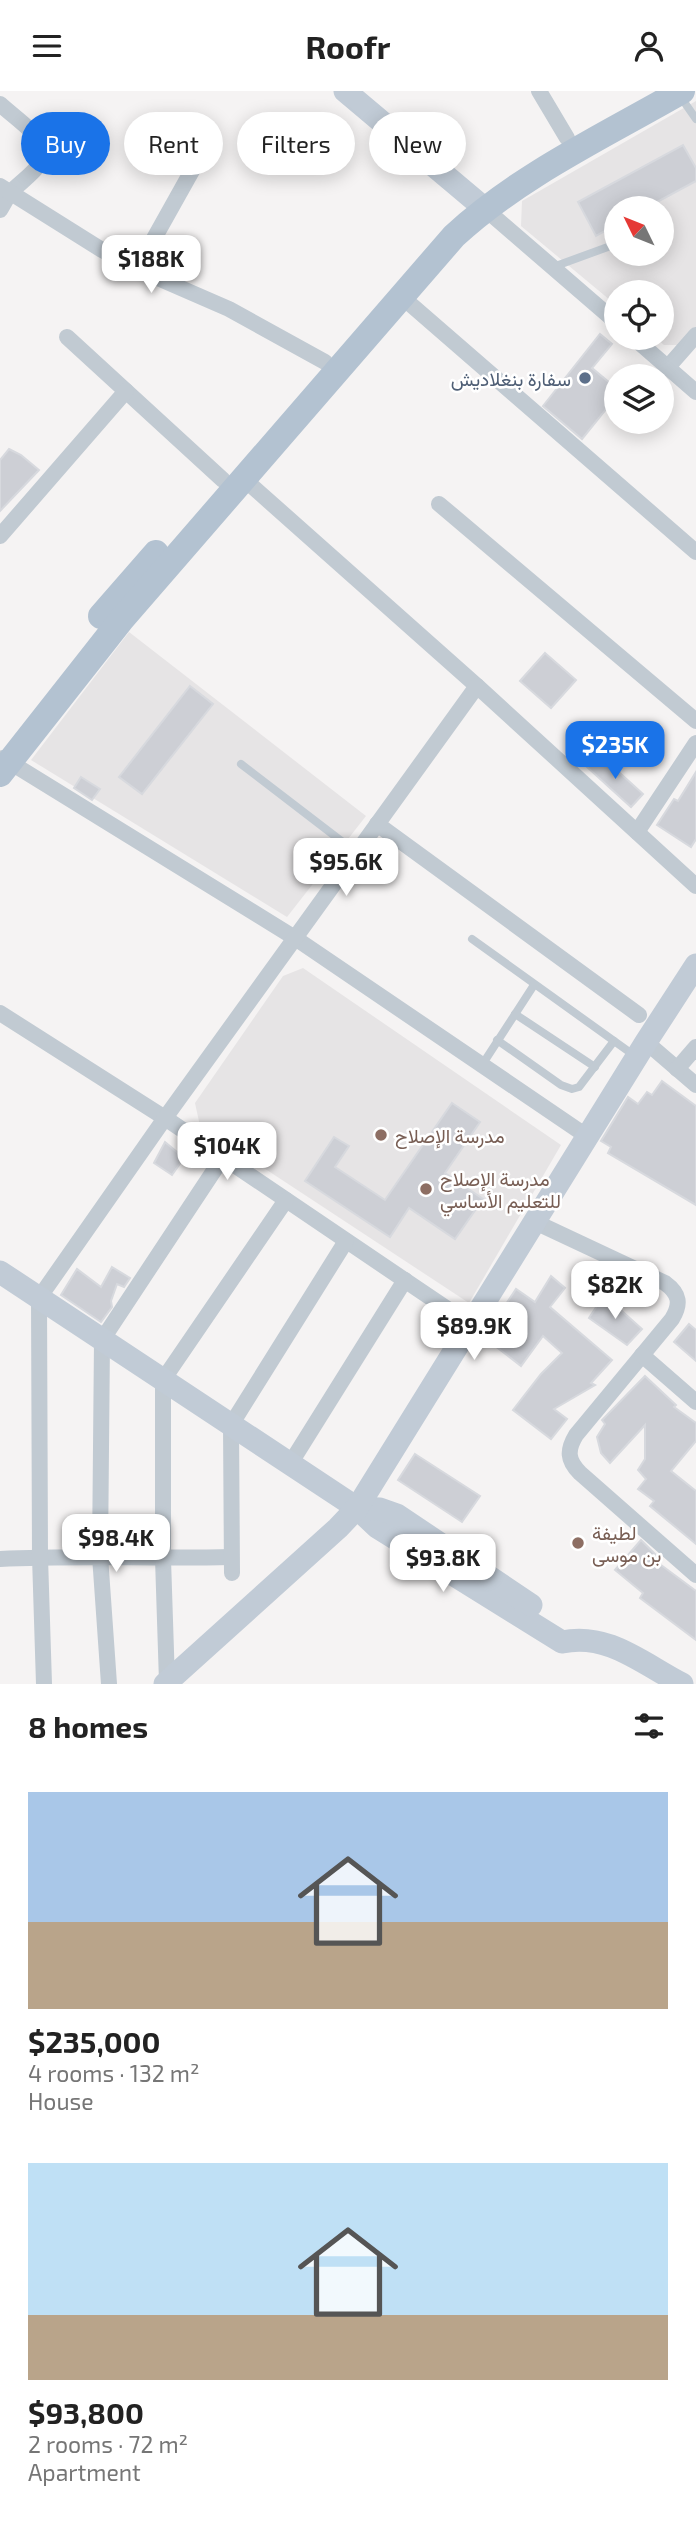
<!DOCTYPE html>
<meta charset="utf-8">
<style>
body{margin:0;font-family:"Exo 2",Vazirmatn,sans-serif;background:#f2f2f2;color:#222;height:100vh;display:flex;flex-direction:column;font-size:26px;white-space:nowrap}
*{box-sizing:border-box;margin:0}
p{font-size:23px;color:#767676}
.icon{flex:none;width:38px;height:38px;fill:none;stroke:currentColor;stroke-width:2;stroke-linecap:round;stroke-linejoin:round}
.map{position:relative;height:1593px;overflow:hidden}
.drawer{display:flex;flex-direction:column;background:#fff;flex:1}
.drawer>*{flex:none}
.banner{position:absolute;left:21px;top:21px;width:654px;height:63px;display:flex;gap:14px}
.needle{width:46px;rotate:313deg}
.controls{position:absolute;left:604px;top:105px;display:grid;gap:14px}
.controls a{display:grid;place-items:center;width:70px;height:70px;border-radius:50%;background:#fff;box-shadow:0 4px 18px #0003;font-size:35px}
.price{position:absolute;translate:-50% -60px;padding:0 16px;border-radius:14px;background:#fff;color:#222;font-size:23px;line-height:46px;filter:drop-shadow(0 2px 4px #0008)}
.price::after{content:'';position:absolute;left:50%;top:42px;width:21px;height:16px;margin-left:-10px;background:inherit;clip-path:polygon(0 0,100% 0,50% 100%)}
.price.selected{background:#1a73e8;color:#fff}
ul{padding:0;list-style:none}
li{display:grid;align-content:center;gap:14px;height:371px;padding:0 28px}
li span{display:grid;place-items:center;height:217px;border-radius:0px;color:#555}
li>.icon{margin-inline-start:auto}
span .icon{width:126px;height:126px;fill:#fffc;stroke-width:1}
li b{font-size:30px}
h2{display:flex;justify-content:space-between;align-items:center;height:84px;padding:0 28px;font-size:30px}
.chip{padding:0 24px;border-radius:32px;background:#fff;box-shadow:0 4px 18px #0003;font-size:24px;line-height:63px}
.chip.selected{background:#1a73e8;color:#fff}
header{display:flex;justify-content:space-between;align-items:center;height:91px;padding:0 28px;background:#fff;font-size:32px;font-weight:700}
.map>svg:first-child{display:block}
.education{fill:#e6e4e5;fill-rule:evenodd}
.building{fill:#cdcfd5;stroke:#d7d9de;stroke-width:2}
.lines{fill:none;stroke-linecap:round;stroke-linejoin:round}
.lane{stroke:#c1cad2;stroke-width:8}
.street{stroke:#c1cad2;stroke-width:16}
.secondary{stroke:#c1cbd6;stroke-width:23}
.primary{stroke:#b3c2d1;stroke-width:26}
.service-dot{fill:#5c6f8a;stroke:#fff;stroke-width:2.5}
.education-dot{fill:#8d6e63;stroke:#fff;stroke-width:2.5}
.labels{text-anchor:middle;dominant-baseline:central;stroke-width:5;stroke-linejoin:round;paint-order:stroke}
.service-label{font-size:19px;fill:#4e5e75;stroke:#fff;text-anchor:end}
.education-label{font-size:19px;fill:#785e54;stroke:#fff;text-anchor:start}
</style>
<header><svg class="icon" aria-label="menu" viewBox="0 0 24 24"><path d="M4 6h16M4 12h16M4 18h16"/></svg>Roofr<svg class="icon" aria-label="person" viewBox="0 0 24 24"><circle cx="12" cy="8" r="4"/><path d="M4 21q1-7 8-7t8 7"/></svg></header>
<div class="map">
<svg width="696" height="1593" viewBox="0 0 696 1593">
<rect width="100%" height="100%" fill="#f5f3f3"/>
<g class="education">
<path d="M696 10V237L681 254H664L656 247H662V201H616V214L521 135 522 110ZM616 117H662V163H616Z"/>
<path d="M129 541 366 725 287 826 31 669Z"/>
<path d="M303 877 561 1054 469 1212 200 1035 195 1012 283 885Z"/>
</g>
<g class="building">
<path d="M683 54 696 77V90L646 117H616V134L596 145 578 111Z"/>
<path d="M600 243 612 253 592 277 616 297V306L582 348 543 315Z"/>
<path d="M9 358 21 364 39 379 0 420V369Z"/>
<path d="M545 562 576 589 551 617 520 590Z"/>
<path d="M190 595 213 613 142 703 119 686Z"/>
<path d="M599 663 643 703 631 716 587 676Z"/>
<path d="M696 681V748L691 756 657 734 674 708 678 710Z"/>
<path d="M81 686 100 698 92 709 74 697Z"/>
<path d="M662 990 696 1015V1114L608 1062 611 1056 601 1050 628 1006 638 1013 647 1001 652 1004Z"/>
<path d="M452 1012 480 1031 445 1082 483 1108 455 1148 409 1117 390 1146 305 1090 334 1046 349 1055 335 1076 385 1109Z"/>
<path d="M165 1051 184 1067 172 1084 154 1072Z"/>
<path d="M112 1176 130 1187 124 1196 117 1193 111 1210 112 1216 101 1231 61 1204 77 1178 101 1196Z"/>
<path d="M551 1185 565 1197 550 1216 612 1269 591 1292 595 1294 554 1318 567 1328 551 1348 513 1319 541 1283 562 1262 543 1245 521 1275 490 1251 507 1226 500 1222 516 1198 535 1211Z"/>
<path d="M604 1204 642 1238 627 1254 589 1227Z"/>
<path d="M689 1233 696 1239V1270L674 1251Z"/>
<path d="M645 1285 676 1314 674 1316 696 1332V1350L671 1380 696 1400V1453L650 1415 654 1410 638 1398 646 1388 638 1379 645 1368V1334L610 1372 601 1362 597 1346 605 1333 602 1329Z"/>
<path d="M415 1363 480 1405 462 1431 398 1389Z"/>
<path d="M641 1449 660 1468 657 1471 696 1500V1549L640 1507 643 1502 615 1479Z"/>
</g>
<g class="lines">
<g class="lane">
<path d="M680 5 696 28"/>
<path d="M553 176 616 153"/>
<path d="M241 673 357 762"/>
<path d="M472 848 635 965"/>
<path d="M515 923 595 976"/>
<path d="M497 949 561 994 572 998 579 996 614 950"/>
<path d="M482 974 534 894"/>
</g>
<g class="street">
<path d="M539 0 567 47"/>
<path d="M0 13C13 25 31 37 41 51 54 70 23 88 12 100 7 105 4 113 0 119"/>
<path d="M0 95 102 159 137 178 229 218 325 271"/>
<path d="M484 117 616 231"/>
<path d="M137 178 203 60"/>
<path d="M401 205 696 461"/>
<path d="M67 246 223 389"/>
<path d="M634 247 696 301"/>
<path d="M668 276 696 244"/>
<path d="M244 388 477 595"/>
<path d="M439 413 696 630"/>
<path d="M0 445 126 300"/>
<path d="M3 667 295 847 588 1046"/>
<path d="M377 733 639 924"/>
<path d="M637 741 696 652"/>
<path d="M0 922 165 1027 471 1234"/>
<path d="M646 951 696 994"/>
<path d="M677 978 696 956"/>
<path d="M535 1131 665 1192C680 1203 681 1213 672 1228L576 1344C567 1359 567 1369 580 1382L696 1484"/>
<path d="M642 1264 696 1311"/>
<path d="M290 1373 405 1189"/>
<path d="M0 1468C77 1464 154 1468 231 1466"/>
<path d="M232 1482 231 1334 346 1150"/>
<path d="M167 1591 163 1468V1289L286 1109"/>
<path d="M44 1593 40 1466 39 1207 165 1027 477 595 696 795"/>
<path d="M109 1593 100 1465 102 1249 223 1066"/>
</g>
<g class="secondary">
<path d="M345 0 484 117"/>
<path d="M0 1181 357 1417 377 1436 562 1551C608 1541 643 1573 682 1593"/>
<path d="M357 1417 380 1418 397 1424 531 1514"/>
<path d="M165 1593 338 1437 357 1417 646 951 696 874"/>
</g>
<g class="primary">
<path d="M101 525 156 462"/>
<path d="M0 683 122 528 454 145C520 84 604 45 682 0"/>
</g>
</g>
<circle class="service-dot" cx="585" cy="287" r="7"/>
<g class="education-dot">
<circle cx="381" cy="1044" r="7"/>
<circle cx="426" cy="1098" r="7"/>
<circle cx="578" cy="1452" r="7"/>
</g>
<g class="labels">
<g class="service-label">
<text x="571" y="287">سفارة بنغلاديش</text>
</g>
<g class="education-label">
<text x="395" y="1044">مدرسة الإصلاح</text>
<text x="440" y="1087">مدرسة الإصلاح<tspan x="440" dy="22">للتعليم الأساسي</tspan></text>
<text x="592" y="1441">لطيفة<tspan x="592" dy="22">بن موسى</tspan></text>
</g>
</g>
</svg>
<div class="controls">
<a><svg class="needle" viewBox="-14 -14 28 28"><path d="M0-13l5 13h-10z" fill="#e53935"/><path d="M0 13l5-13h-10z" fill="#767676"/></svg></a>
<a><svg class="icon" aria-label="locate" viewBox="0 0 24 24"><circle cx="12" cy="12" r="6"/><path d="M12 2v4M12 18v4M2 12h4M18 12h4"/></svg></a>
<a><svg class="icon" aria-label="layers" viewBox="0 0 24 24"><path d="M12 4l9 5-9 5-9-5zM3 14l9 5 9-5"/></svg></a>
</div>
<b class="price" style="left:151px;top:204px">$188K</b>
<b class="price selected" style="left:615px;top:690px">$235K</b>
<b class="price" style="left:346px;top:807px">$95.6K</b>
<b class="price" style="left:227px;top:1091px">$104K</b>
<b class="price" style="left:615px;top:1230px">$82K</b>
<b class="price" style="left:474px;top:1271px">$89.9K</b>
<b class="price" style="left:116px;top:1483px">$98.4K</b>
<b class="price" style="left:443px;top:1503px">$93.8K</b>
<div class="banner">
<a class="chip selected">Buy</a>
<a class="chip">Rent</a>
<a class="chip">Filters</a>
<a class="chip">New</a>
</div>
</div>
<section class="drawer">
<h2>8 homes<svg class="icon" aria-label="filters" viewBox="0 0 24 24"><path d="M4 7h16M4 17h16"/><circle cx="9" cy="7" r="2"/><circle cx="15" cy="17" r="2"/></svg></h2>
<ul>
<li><span style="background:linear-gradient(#a9c7e8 60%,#b9a48a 0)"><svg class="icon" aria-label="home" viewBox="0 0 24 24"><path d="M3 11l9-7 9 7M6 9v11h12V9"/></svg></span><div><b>$235,000</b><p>4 rooms · 132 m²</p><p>House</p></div></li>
<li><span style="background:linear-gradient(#bfe0f5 70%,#b9a48a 0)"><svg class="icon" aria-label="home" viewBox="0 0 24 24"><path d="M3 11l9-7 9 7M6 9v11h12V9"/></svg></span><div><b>$93,800</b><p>2 rooms · 72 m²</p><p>Apartment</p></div></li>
</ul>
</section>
